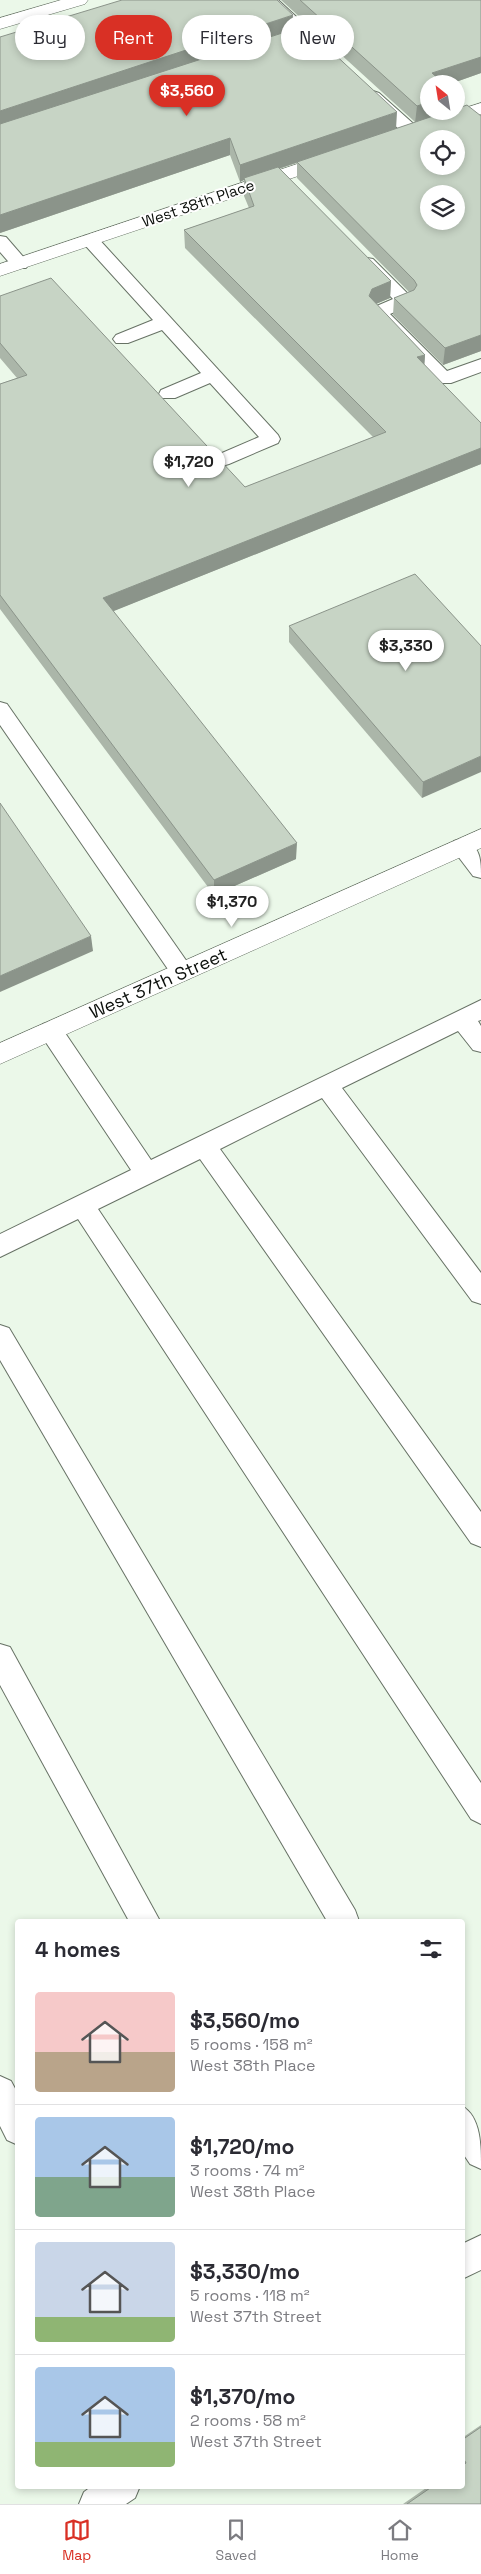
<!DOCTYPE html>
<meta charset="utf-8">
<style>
body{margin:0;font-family:"Space Grotesk",sans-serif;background:#f7f7f7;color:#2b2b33;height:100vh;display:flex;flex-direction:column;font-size:19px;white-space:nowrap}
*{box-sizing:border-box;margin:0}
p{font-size:16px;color:#7c7c81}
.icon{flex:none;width:28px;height:28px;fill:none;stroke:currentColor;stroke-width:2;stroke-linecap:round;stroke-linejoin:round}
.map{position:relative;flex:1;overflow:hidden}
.details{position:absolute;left:15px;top:1919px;width:450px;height:570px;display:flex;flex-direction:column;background:#fff;border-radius:5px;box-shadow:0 2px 8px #0003}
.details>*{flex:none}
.guide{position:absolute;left:15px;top:15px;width:451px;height:45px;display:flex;gap:10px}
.needle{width:32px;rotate:330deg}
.tools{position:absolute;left:420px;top:75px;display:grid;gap:10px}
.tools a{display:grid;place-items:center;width:45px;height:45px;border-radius:50%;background:#fff;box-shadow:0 2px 8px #0003;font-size:25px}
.price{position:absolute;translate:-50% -42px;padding:0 11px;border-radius:18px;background:#fff;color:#222;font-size:16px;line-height:32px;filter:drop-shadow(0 1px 2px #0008)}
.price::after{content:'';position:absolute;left:50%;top:30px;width:15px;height:11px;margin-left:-8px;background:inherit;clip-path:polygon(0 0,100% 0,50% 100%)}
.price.on{background:#d93025;color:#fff}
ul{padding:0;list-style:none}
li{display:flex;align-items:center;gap:15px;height:125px;padding:0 20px}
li+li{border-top:1px solid #e1e1e2}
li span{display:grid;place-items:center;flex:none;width:140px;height:100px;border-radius:5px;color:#555}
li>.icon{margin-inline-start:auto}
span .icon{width:60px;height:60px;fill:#fffc;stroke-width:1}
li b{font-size:21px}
h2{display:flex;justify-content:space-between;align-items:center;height:60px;padding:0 20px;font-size:21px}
.chip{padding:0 18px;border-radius:22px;background:#fff;box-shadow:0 2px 8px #0003;font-size:18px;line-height:45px}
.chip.on{background:#d93025;color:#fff}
.tabs{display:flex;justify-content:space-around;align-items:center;height:70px;border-top:1px solid #e1e1e2;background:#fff;font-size:14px;color:#7c7c81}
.tabs a{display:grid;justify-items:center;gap:2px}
.tabs .on{color:#d93025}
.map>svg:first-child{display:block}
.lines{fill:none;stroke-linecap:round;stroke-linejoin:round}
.service-casing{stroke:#677265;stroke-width:2}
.minor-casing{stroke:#677265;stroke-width:1}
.tertiary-casing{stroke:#677265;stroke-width:1}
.service{fill:#fff;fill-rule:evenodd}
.minor{fill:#fff;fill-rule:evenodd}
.tertiary{fill:#fff;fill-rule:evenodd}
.wall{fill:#abb6a9}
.shaded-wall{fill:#8b948a}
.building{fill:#c7d4c5;stroke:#8b948a;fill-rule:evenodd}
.labels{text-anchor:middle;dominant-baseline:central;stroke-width:4;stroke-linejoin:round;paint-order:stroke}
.far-street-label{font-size:15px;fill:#0b0f0b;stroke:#fff}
.street-label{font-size:18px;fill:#0b0f0b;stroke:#fff}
</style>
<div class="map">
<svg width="481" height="2504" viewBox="0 0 481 2504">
<rect width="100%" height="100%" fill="#ebf8e9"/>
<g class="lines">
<defs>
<g id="service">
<path d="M261 0H278L329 47 331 50 329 53H317Z"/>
<path d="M373 91 379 93 417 127 419 131 417 135H405L367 99 365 96Z"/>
<path d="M90 235 96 236 278 435 280 439 278 443 229 464 222 466 215 464 212 460 215 456 259 437 210 383 175 398H161L159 394 161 390 201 373 162 330 128 343H116L113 339 116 335 153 320 84 244 81 240 84 236Z"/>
<path d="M0 236 6 237 26 260 29 264 26 268H14L0 252Z"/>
<path d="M367 258 373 259 411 297 414 301 411 305 390 314 447 371 481 359V372L451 383H437L369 312 372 308 393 299 358 263 361 259Z"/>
<path d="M0 702 7 704 190 966 193 972 190 978 182 981 174 978 0 725Z"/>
<path d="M462 839C481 845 481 861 481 878L473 876 451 847 454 841Z"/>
<path d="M481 1000V1020L478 1021 481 1026V1052L473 1050 458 1031 342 1088 481 1273V1304L472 1301 322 1098 220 1149 481 1512V1547L471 1543 200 1159 98 1209 481 1783V1824L471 1819 78 1219 0 1257V1234L131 1170 43 1038 39 1031 43 1024 51 1022 59 1024 151 1160Z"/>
<path d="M0 1325 9 1328 355 1910 359 1921H327L0 1360Z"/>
<path d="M0 1644 10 1647 160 1921H129L0 1685Z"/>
<path d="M0 2076 11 2081 18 2094V2145L7 2140 0 2126Z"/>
<path d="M462 2106C481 2117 481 2145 481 2169L470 2164 462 2152Z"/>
<path d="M481 2235V2270L462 2279V2244Z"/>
<path d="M92 2486H140L135 2498 126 2504H79L84 2492Z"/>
</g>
<g id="minor">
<path d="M61 0H88L85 4 0 29V18Z"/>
<path d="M481 103V114L440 127 434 126 431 122 434 118Z"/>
<path d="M333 152 340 154 342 158 340 162 0 276V264Z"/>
</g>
<path id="tertiary" d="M481 829V848L0 1064V1043Z"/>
</defs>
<use href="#service" class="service-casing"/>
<use href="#minor" class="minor-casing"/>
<use href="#tertiary" class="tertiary-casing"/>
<use href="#service" class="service"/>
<use href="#minor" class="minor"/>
<use href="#tertiary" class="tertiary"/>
</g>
<g class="wall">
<path d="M281 0H481V73L450 84H429V111L481 116V351L443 365 393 315 394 298 409 292 297 178V163L279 169 391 281 390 298 376 304 425 355 424 365 481 423V464L113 611 296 859 214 895 0 609V384L17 378 0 358V296L245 487 373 437 185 248 184 230 249 208 244 196V180L240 182 230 155 0 233V37L292 30 396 129 415 122Z"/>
<path d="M289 626 481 646 422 798 289 642Z"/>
<path d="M481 2425V2504H403L429 2486H462V2438Z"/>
</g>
<g class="shaded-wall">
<path d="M293 15 292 32 0 129V111Z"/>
<path d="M481 57V73L450 84H431L432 73Z"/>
<path d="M429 102V111H450L415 123 417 106Z"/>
<path d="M397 112 396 129 245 180 244 178V180L240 182V165Z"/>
<path d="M230 138V155L0 233V215Z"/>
<path d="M391 281 390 298 371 306 369 296 372 289Z"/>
<path d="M481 335V351L443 365 445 348Z"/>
<path d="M425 355 424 372 417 357Z"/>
<path d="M481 448V464L104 615 103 598Z"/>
<path d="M481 756V772L422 798 423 782Z"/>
<path d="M297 843 296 859 214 895V880Z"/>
<path d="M91 936 93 951 0 992V976Z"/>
</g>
<g class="building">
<path d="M122 0H277L293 15 0 111V37Z"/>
<path d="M300 0H481V57L432 73 444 84H429V102L417 106Z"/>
<path d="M304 26 397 112 240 165 230 138 0 215V124Z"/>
<path d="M467 105 481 116V335L445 348 394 298 414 290 417 285 414 280 297 162 448 111H456V109ZM429 139H456V166H429ZM429 194H456V221H429Z"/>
<path d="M278 167 391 281 372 289 369 296 425 355 417 357 481 423V448L103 598 297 843 214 880 0 595V384L27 375 0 343V296L51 278 245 487 386 432 184 230 254 206 244 178Z"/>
<path d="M415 574 481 646V756L423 782 289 626Z"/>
<path d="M0 803 91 936 0 976Z"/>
<path d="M481 2427V2504H407L433 2486H462V2466L466 2463 462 2456V2440Z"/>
</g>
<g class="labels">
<g class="far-street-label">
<text transform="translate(198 203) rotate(-19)">West 38th Place</text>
</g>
<g class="street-label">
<text transform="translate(158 983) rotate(-24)">West 37th Street</text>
</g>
</g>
</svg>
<div class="tools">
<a><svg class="needle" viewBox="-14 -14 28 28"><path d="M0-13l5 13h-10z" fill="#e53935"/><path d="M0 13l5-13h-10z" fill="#7c7c81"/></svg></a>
<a><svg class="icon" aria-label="locate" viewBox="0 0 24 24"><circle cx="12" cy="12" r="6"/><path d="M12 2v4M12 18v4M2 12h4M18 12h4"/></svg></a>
<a><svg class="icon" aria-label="layers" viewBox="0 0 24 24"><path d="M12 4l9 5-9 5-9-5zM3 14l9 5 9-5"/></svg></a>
</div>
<b class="price on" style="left:187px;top:117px">$3,560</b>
<b class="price" style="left:189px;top:488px">$1,720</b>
<b class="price" style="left:406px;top:672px">$3,330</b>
<b class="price" style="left:232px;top:928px">$1,370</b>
<div class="guide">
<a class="chip">Buy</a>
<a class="chip on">Rent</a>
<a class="chip">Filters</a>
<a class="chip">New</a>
</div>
<section class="details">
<h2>4 homes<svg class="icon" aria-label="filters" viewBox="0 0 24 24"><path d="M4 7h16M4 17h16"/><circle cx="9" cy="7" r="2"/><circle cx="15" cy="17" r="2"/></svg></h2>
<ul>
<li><span style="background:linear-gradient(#f6c9c9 60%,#b9a48a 0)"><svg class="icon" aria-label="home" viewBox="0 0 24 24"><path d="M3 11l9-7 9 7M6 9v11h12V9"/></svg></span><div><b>$3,560/mo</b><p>5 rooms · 158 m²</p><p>West 38th Place</p></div></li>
<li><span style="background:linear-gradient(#a9c7e8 60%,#7fa58c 0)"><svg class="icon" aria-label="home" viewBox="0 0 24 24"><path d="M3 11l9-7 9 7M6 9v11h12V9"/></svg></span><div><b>$1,720/mo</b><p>3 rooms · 74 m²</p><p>West 38th Place</p></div></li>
<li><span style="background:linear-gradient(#c9d6e8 75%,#8fb573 0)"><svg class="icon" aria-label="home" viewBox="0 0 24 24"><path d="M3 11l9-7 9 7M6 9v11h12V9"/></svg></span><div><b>$3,330/mo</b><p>5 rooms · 118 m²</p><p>West 37th Street</p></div></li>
<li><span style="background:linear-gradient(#a9c7e8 75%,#8fb573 0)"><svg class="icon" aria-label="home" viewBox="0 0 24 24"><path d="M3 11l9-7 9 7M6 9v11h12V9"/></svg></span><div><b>$1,370/mo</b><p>2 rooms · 58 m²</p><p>West 37th Street</p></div></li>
</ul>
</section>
</div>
<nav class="tabs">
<a class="on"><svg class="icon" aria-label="map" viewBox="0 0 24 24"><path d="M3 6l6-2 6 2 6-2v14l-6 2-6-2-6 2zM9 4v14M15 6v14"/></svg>Map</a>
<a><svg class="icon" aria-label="saved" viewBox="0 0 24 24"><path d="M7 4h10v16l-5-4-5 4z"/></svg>Saved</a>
<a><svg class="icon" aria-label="home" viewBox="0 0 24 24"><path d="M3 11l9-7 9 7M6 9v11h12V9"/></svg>Home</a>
</nav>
